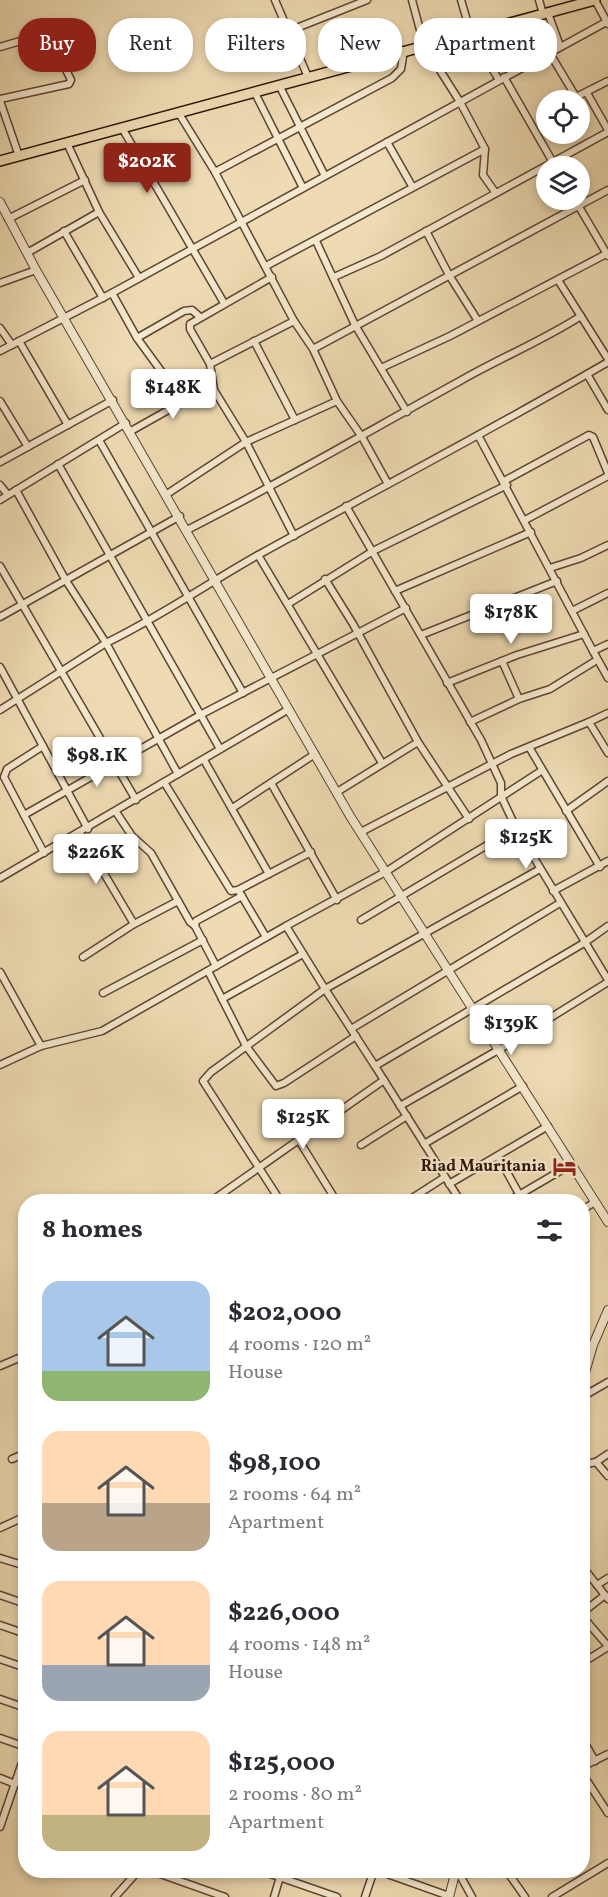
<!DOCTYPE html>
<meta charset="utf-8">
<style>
body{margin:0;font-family:Vollkorn,serif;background:#f7f7f7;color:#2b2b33;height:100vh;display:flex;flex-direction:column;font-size:22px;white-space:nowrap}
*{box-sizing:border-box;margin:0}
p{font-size:20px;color:#7c7c81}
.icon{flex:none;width:33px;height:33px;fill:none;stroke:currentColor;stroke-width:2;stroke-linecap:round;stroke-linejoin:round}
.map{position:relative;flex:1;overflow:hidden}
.details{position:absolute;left:18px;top:1194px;width:572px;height:684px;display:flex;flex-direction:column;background:#fff;border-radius:24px;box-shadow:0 3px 9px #0003}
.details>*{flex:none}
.top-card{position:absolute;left:18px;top:18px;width:573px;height:54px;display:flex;gap:12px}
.fabs{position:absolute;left:536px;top:90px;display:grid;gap:12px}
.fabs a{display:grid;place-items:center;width:54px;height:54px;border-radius:50%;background:#fff;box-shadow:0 3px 9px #0003;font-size:30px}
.price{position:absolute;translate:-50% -51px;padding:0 14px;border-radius:6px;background:#fff;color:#222;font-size:20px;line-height:39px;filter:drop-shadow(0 2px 3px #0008)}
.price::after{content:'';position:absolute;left:50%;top:36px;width:18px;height:14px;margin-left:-9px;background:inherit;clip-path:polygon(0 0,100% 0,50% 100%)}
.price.on{background:#8f2418;color:#fff}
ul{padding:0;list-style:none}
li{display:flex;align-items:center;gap:18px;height:150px;padding:0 24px}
li span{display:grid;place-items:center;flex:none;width:168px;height:120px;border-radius:18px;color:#555}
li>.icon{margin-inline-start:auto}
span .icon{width:72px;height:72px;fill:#fffc;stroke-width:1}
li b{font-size:26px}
h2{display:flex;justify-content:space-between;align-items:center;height:72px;padding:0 24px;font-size:26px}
.pill{padding:0 21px;border-radius:24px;background:#fff;box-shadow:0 3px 9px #0003;font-size:21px;line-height:54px}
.pill.on{background:#8f2418;color:#fff}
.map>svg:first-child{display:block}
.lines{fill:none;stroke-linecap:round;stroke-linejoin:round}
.minor-casing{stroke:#5e4430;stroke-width:9}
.tertiary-casing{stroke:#5e4430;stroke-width:10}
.primary-casing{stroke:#2e1105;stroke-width:12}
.minor{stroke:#f4e8ce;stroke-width:6}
.tertiary{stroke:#f4e8ce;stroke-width:8}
.primary{stroke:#eedbb3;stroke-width:9}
.labels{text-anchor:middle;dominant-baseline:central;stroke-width:4.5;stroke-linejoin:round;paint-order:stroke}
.poi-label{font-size:16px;font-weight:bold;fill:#2e1105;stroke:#f4e8ce;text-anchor:end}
</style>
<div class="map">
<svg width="608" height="1897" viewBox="0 0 608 1897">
<rect width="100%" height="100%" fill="#eedbb3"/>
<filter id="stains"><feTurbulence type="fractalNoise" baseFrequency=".00333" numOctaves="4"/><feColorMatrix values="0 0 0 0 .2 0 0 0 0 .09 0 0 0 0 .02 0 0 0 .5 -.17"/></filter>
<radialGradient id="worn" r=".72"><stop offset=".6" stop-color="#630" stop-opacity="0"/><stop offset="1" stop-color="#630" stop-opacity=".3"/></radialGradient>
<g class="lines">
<defs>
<g id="minor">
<path d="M275 0 308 77"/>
<path d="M412 0 424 45 460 102 485 149 483 175 495 192"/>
<path d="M461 0 471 34 499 80"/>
<path d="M539 0 543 14"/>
<path d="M595 0 608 24"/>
<path d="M548 13 560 46"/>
<path d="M289 31 367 0"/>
<path d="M0 47 44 34 50 37 71 80 69 84 0 99"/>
<path d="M549 52 576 97 608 81"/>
<path d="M504 77 555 166"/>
<path d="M279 85 325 176"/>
<path d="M254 91 303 188"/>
<path d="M587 93 608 130"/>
<path d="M0 101 19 156"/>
<path d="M178 112 215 172 294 321 313 349 337 401 362 437 388 484"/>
<path d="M122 128 224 303"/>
<path d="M387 142 412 186"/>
<path d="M67 143 99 212 139 278"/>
<path d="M215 172 392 78 401 69 404 50"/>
<path d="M575 200 608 256"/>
<path d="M8 219 85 180"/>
<path d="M64 231 103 298"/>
<path d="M426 231 449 275 478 321"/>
<path d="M316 241 355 325 407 412"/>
<path d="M27 253 99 212"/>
<path d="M266 266 485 149"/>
<path d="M334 277 381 256 608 132"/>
<path d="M558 280 608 359"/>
<path d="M0 283 36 270"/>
<path d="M112 293 137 338 183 401"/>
<path d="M0 328 12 345"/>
<path d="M137 338 184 311 192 310 200 317"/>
<path d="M19 341 68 425"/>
<path d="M254 341 295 420"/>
<path d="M313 349 608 190"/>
<path d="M0 351 112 293 608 21"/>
<path d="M210 364 190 329V324L272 277"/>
<path d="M381 368 450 336 608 253"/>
<path d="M587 374 608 410"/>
<path d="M0 401 28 447"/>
<path d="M131 431 202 391 214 390"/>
<path d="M479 437 593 651 608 644"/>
<path d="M99 440 243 693"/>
<path d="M0 462 113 400"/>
<path d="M58 464 220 749"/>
<path d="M504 481 589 435 593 437 608 473"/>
<path d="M0 485 8 495"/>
<path d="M16 490 65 579 106 643C160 617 208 583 260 554 376 490 493 429 608 362"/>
<path d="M167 494 246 442 337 401"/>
<path d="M0 500 126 423"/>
<path d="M346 506 481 740 501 783V796L516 828 608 980"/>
<path d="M525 520 608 476"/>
<path d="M187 530C280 483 369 431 460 381 500 358 542 341 581 316"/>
<path d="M294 536 246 442 214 390 210 364 294 321"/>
<path d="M258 555 382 763"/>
<path d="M0 566 136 800"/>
<path d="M550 568 581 558 608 545"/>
<path d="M325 579 353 624 418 742 469 819"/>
<path d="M395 591 531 532"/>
<path d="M288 604 373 551 507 485"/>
<path d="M572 611 608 593"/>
<path d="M0 617 180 516"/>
<path d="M421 635 557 581"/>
<path d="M593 651 608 678"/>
<path d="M502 661 519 699"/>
<path d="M0 667 88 829"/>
<path d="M447 683 517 655 584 634"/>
<path d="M0 710 106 643 178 774"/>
<path d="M608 713 589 722 608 753"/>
<path d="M470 722 519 699 550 689 597 660"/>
<path d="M43 746 7 769 4 777 44 853"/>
<path d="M529 747 600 867"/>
<path d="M204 760 269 874"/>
<path d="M164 782 231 891 238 890 311 852"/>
<path d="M271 783 337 900"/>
<path d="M337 792 418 742"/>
<path d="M234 807 315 754"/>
<path d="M566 811 608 781"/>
<path d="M116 812 132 836 151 853 190 922 195 926"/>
<path d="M24 815 202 714 406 608"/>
<path d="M361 832 511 754 589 722"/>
<path d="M80 833 134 924"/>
<path d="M540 869 325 989 375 1066 584 943 608 926"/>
<path d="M0 878 289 709"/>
<path d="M553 891 608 861"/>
<path d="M240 893 266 937"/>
<path d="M361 920 516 828"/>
<path d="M83 957 134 924 178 901"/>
<path d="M216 966 195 926 196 921 242 896"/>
<path d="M208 971 246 1046 276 1086 284 1083 356 1036"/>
<path d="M0 972 41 1046"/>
<path d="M103 993 203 940"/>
<path d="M222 999 303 954"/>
<path d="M351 1029 560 903"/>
<path d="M0 1065 41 1046 102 1031 286 926"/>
<path d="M375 1066 461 1202"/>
<path d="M400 1106 500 1049 608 982"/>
<path d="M298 1139 337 1202"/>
<path d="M424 1144 523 1086"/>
<path d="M361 1145 407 1116"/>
<path d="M498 1156 519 1194"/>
<path d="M449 1184 548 1126"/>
<path d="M210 1202 384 1080"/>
<path d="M281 1202 203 1081 211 1072 325 989 286 926 387 871 541 771"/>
<path d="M406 1202 445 1177"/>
<path d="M507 1202 572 1164"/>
<path d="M582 1210 595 1202"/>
<path d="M0 1366 26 1355"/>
<path d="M582 1397 608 1382"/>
<path d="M12 1459 26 1453"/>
<path d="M596 1462 608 1476"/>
<path d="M582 1465 596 1462 608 1454"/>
<path d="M0 1528 26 1516"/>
<path d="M0 1558 26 1566"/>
<path d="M582 1566 608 1599"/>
<path d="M597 1585 608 1578"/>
<path d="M0 1595 26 1604"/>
<path d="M582 1613 605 1595"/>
<path d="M582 1616 608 1646"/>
<path d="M0 1625 26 1634"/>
<path d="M0 1659 26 1668"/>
<path d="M582 1663 608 1647"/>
<path d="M0 1699 26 1708"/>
<path d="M0 1738 26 1747"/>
<path d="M582 1738 595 1761"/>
<path d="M582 1767 608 1754"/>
<path d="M582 1773 608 1813"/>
<path d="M0 1778 15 1784"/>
<path d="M0 1827 26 1751"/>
<path d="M149 1870 225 1897"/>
<path d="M259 1870 337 1897"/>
<path d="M376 1870 449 1896"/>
<path d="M457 1870 472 1897"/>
<path d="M506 1870 525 1897"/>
<path d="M115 1897 139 1870"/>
<path d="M274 1897 282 1870"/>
<path d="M365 1897 374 1870"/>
<path d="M552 1897 608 1863"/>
</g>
<g id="tertiary">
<path d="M0 202 36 270 350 816 608 1222"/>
<path d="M582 1383 593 1345 608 1310"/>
<path d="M449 1897 456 1870"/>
</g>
<path id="primary" d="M0 161 595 0"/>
</defs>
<use href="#minor" class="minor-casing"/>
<use href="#tertiary" class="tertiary-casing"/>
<use href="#primary" class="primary-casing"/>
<use href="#minor" class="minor"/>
<use href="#tertiary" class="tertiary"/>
<use href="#primary" class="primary"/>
</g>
<defs>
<symbol id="hotel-bare" viewBox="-9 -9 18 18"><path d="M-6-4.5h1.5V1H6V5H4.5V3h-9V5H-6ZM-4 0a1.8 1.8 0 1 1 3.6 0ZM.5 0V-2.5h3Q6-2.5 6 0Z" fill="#8f2418" stroke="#f4e8ce" stroke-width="2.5" paint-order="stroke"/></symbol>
</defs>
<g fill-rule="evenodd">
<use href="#hotel-bare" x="548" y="1150" width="33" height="33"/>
</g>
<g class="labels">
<g class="poi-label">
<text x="546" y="1167">Riad Mauritania</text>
</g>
</g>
<rect width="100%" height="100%" filter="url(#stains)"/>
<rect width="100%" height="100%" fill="url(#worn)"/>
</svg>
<div class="fabs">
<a><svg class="icon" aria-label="locate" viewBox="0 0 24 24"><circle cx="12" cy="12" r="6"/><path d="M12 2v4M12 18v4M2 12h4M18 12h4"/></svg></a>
<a><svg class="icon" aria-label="layers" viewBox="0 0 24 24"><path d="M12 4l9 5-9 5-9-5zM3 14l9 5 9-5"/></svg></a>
</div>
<b class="price on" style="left:147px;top:194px">$202K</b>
<b class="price" style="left:173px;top:420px">$148K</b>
<b class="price" style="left:511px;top:645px">$178K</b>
<b class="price" style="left:97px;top:788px">$98.1K</b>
<b class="price" style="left:526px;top:870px">$125K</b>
<b class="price" style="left:96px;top:885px">$226K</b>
<b class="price" style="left:511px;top:1056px">$139K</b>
<b class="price" style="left:303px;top:1150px">$125K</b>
<div class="top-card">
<a class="pill on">Buy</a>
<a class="pill">Rent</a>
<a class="pill">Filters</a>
<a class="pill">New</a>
<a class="pill">Apartment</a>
</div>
<section class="details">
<h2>8 homes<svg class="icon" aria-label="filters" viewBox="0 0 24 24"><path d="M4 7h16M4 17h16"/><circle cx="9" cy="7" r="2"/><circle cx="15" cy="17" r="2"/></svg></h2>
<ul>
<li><span style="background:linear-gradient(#a9c7e8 75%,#8fb573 0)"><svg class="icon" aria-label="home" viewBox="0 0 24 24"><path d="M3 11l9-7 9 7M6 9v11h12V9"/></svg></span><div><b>$202,000</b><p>4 rooms · 120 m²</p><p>House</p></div></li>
<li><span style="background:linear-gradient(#ffd9b3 60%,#b9a48a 0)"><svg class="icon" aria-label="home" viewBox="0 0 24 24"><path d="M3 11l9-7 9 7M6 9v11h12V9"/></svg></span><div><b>$98,100</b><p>2 rooms · 64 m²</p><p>Apartment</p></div></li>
<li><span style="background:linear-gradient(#ffd9b3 70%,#9aa5b1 0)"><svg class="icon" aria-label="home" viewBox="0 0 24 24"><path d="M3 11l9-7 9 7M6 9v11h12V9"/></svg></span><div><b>$226,000</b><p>4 rooms · 148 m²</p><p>House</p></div></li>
<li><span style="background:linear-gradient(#ffd9b3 70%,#c2b280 0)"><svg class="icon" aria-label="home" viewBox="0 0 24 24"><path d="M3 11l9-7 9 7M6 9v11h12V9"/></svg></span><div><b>$125,000</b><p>2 rooms · 80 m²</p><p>Apartment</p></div></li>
</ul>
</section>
</div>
